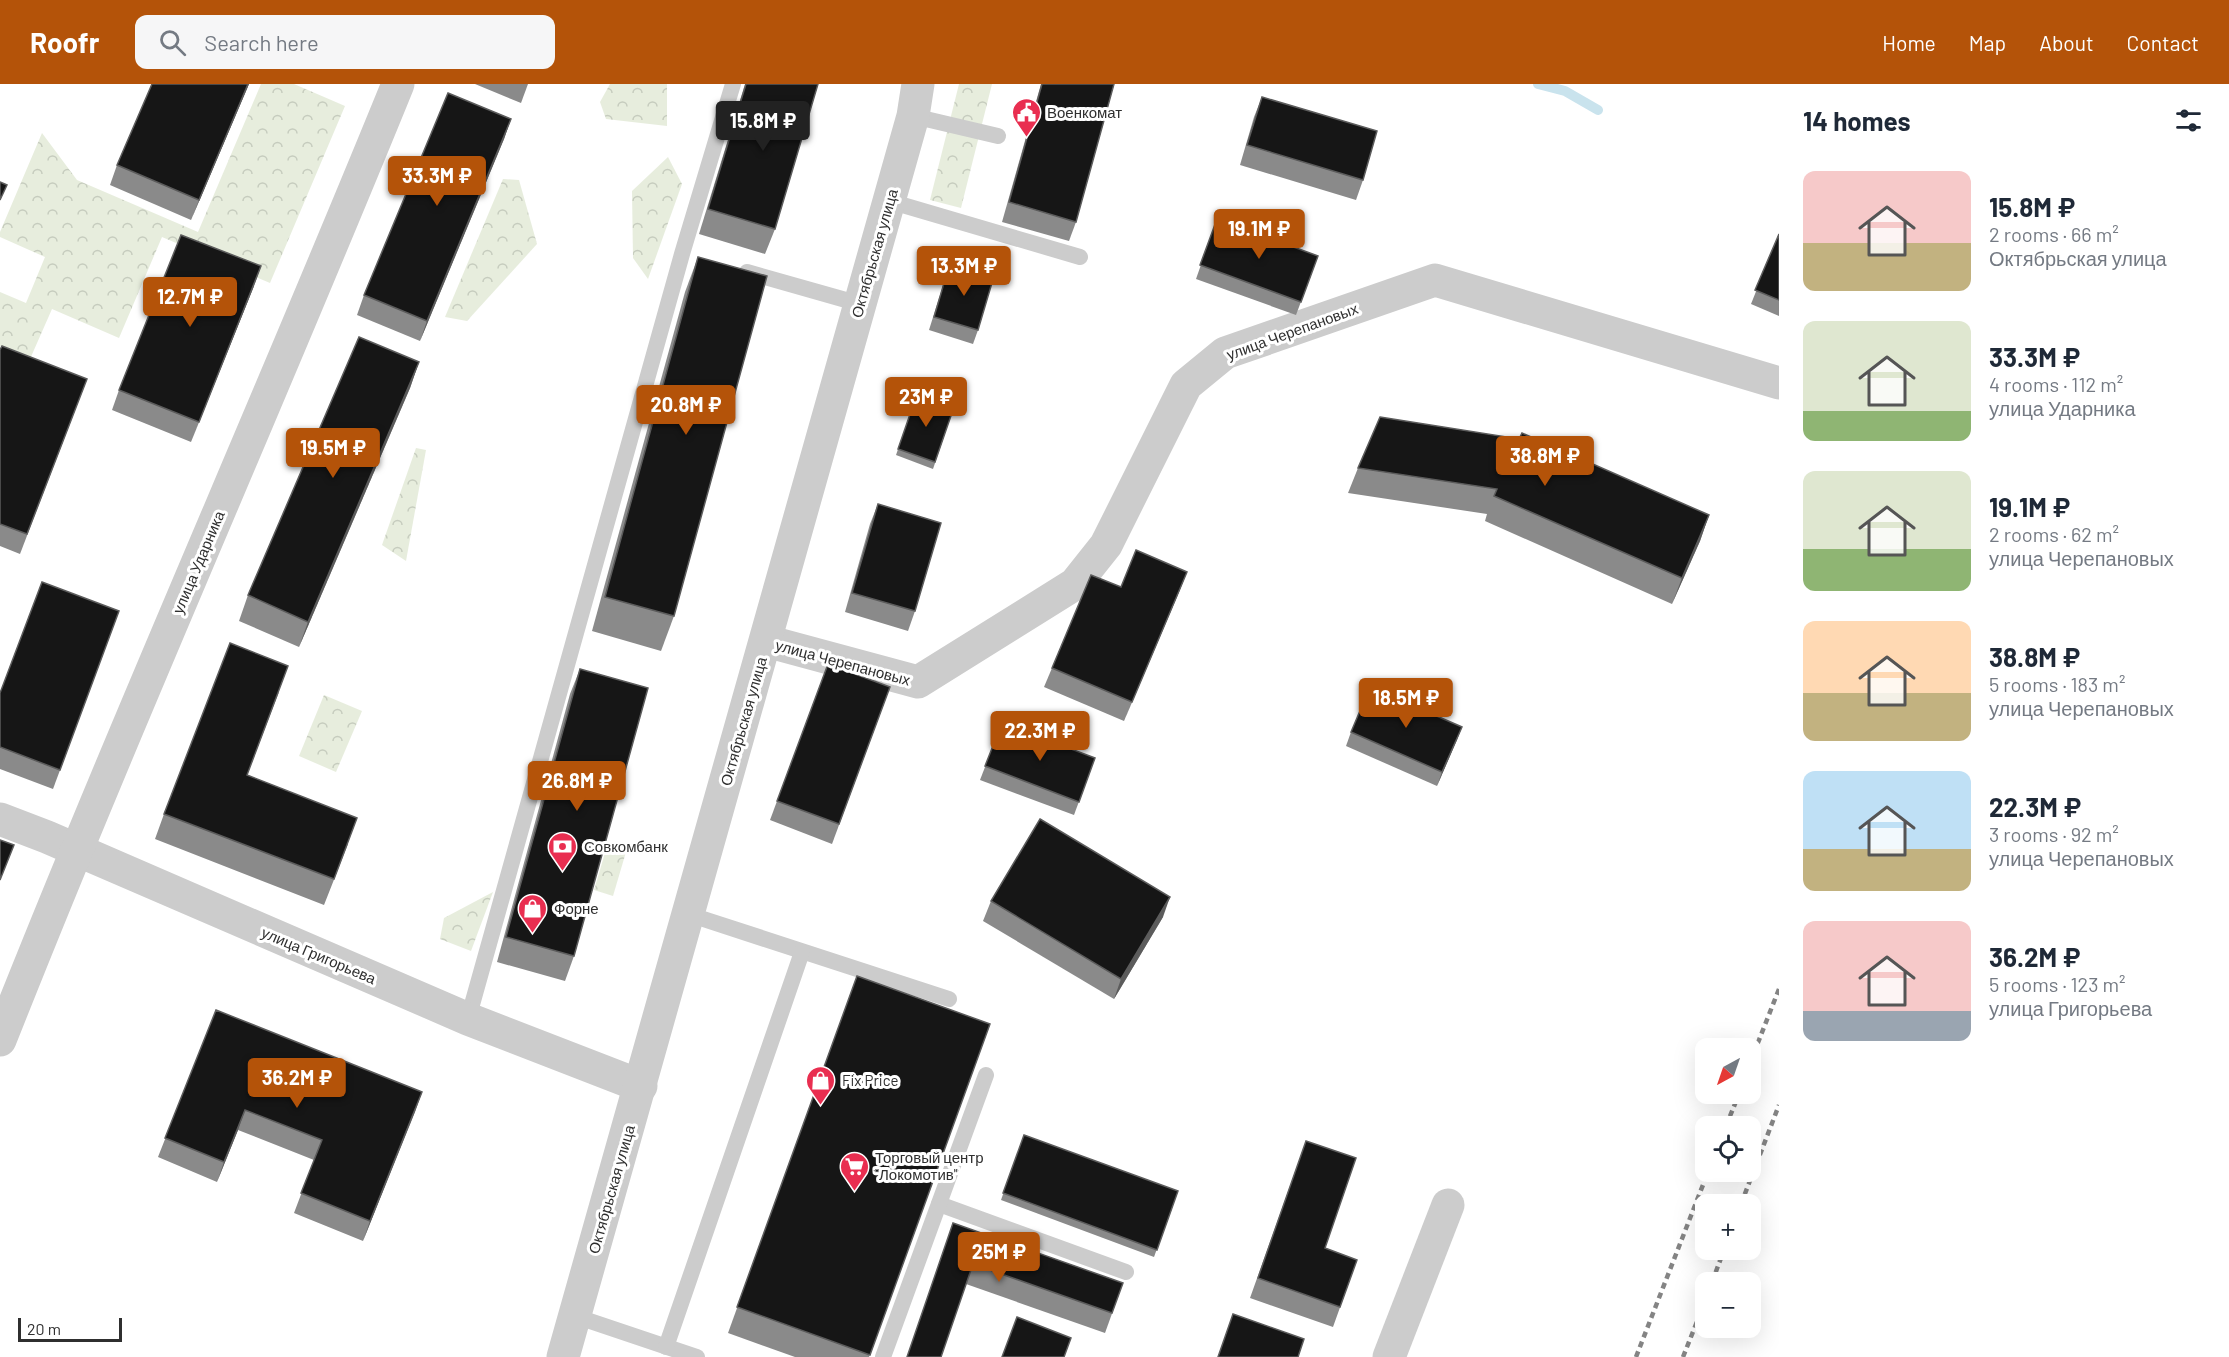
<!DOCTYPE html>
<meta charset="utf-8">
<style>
body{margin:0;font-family:Barlow,sans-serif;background:#f6f6f7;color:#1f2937;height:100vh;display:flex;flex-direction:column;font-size:22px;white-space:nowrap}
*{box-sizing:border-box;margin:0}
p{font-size:20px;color:#747a83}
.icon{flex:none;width:33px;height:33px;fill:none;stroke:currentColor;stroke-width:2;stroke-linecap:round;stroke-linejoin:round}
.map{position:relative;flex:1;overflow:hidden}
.sheet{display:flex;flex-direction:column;background:#fff;width:450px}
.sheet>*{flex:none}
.needle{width:39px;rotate:220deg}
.tools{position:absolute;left:1695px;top:954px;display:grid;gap:12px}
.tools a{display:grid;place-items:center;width:66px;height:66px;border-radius:12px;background:#fff;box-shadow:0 6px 24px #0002;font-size:30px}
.scale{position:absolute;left:18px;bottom:15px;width:104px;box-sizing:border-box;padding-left:6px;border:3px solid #2f2f2f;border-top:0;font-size:16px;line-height:21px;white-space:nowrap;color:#2f2f2f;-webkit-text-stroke:4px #fff;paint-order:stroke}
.price{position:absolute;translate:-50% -51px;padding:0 14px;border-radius:6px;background:#b45309;color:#fff;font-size:20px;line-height:39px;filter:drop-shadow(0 2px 3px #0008)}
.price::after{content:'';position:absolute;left:50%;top:36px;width:18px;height:14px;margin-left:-9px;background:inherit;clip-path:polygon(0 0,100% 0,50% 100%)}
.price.selected{background:#222;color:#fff}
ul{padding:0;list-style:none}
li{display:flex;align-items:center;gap:18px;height:150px;padding:0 24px}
li span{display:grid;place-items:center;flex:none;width:168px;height:120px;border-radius:12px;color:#555}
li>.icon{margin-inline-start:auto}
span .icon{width:72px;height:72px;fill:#fffc;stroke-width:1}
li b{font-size:26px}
h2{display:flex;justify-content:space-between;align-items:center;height:72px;padding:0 24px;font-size:26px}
header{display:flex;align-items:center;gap:36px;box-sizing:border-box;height:84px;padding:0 30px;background:#b45309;color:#fff}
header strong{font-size:28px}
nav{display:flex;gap:33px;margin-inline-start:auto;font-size:21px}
.search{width:420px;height:54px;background:#f6f6f7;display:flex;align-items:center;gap:15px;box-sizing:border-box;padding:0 21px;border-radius:12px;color:#747a83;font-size:22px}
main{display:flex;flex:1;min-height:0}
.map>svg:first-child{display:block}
.forest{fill:url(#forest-crowns)}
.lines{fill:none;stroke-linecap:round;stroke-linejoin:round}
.stream{stroke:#c9e3ed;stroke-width:10}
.service{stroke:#ccc;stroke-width:16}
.minor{stroke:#ccc;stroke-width:33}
.rail{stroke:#848484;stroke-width:4.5;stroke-dasharray:6 4.5;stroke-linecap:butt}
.wall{fill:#8a8a8a}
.shaded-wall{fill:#5c5c5c}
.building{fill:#161616;stroke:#5c5c5c;stroke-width:1.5}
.labels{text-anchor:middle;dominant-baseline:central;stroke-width:6;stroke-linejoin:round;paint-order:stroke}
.poi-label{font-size:15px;fill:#2f2f2f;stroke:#fff;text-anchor:start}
.street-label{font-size:15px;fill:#2f2f2f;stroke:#fff}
</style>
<header>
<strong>Roofr</strong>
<div class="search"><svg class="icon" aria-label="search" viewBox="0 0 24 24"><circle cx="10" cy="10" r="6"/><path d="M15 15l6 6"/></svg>Search here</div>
<nav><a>Home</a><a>Map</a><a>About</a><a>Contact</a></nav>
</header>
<main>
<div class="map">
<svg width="1779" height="1273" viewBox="0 0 1779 1273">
<defs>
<pattern id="forest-crowns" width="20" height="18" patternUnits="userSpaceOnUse" patternTransform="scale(1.5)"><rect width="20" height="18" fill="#e7eddd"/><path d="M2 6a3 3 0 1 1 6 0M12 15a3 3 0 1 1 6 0" fill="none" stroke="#c6ccbe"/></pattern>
</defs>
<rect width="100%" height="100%" fill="#fff"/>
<g class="forest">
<path d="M261 0H294L345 22 270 199 162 153 119 254 52 225 30 275 0 262V208L26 219 45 173 0 153V148L42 49 77 96 198 148Z"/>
<path d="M610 0H667V42L606 35 600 18Z"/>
<path d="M959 0H992L961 124 930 116Z"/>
<path d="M668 73 682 100 648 195 633 174 632 107Z"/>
<path d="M503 95 519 96 537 160 467 237 445 233Z"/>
<path d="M416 364 426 366 406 477 382 461Z"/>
<path d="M324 611 362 627 336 688 299 672Z"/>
<path d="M607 762 626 768 613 812 594 806Z"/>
<path d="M493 808 471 867 440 855 444 834Z"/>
</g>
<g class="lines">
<path class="stream" d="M1538 0 1565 7 1598 26"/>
<g class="service">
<path d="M913 32 998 52"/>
<path d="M889 117 1080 173"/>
<path d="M747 188 860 220"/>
<path d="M688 830 949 915"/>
<path d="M468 935 682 170 733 0"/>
<path d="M939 1120 1126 1188"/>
<path d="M575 1232 697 1273"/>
<path d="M666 1263 802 868"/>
<path d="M883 1273 986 991"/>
</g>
<g class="minor">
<path d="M766 557 918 598 1075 500 1106 461 1186 301 1225 269 1435 196 1779 299"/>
<path d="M0 735 47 753 468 935 641 1002"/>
<path d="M0 956C127 635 268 320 398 0"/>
<path d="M563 1273 913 32 918 0"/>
<path d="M1389 1273 1448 1121"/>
</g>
<g class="rail">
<path d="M1750 979 1779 905"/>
<path d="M1726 1042 1739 1010"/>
<path d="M1741 1120 1779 1021"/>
<path d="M1712 1198 1724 1166"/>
<path d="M1636 1273 1708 1088"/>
<path d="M1683 1273 1706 1215"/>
</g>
</g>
<g class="wall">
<path d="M249 0 191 136 110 101 117 81Z"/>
<path d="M475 0H528L521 19Z"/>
<path d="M745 0H818L775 145 765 170 699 150Z"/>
<path d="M1041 0H1114L1076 138 1069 157 1002 138Z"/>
<path d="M1262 13 1363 96 1356 116 1240 81 1254 33Z"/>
<path d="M511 35 504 55 420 257 357 231 364 211Z"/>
<path d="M1217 135 1318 172 1296 231 1196 195Z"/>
<path d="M1779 150V232L1751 220Z"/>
<path d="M698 173 674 532 661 567 592 547 685 208Z"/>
<path d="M950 179 978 246 973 260 929 246Z"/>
<path d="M254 202 191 358 112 326 119 306Z"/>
<path d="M0 266 87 295 20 470 0 462Z"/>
<path d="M419 278 410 304 299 563 239 537 248 511Z"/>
<path d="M917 310 954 323 933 385 896 371Z"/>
<path d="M1358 384 1709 431 1700 457 1672 520 1485 437 1487 430 1348 409Z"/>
<path d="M878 420 915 527 908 547 845 528 870 440Z"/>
<path d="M1187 488 1179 508 1124 637 1044 603 1052 584 1121 503Z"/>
<path d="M119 527 53 705 0 685V609Z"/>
<path d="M828 580 890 603 832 760 770 736Z"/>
<path d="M580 585 574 872 565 897 497 878 570 610Z"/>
<path d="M279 608 247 691 348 760 324 821 155 755 164 730Z"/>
<path d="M1002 639 1095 674 1074 731 980 696Z"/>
<path d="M1462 643 1437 702 1346 662 1351 648Z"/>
<path d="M991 817 1163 833 1114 915 983 837Z"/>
<path d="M857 892 990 940 869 1273H795L728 1249Z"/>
<path d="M216 926 422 1008 363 1157 294 1129 314 1076 238 1046 217 1098 158 1073Z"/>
<path d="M1024 1051 1178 1107 1154 1173 1001 1116Z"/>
<path d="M1306 1057 1325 1164 1357 1176 1333 1243 1250 1214Z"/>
<path d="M953 1139 1123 1199 1105 1249 966 1200Z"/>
</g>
<g class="shaded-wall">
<path d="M248 0H249L191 136 199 116Z"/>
<path d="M511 35 504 55 420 257 427 237Z"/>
<path d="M261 182 254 202 191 358 199 338Z"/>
<path d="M419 278 410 304 299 563 308 538Z"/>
<path d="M1709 431 1700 457 1672 520 1682 494Z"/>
<path d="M1187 488 1179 508 1124 637 1132 618Z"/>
<path d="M1462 643 1457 656 1437 702 1442 688Z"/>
<path d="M1170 813 1163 833 1114 915 1121 895Z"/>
<path d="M422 1008 415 1028 363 1157 370 1137Z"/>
<path d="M245 1026 238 1046 217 1098 224 1078Z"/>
</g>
<g class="building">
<path d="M152 0H248L199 116 117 81Z"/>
<path d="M746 0H818L775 145 708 125Z"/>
<path d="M1042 0H1114L1076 138 1009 118Z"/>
<path d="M448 9 511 35 427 237 364 211Z"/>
<path d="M1262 13 1377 47 1363 96 1247 61Z"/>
<path d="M0 98 7 101 0 116Z"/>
<path d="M1217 135 1318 172 1301 218 1200 181Z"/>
<path d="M1779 150V216L1755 206Z"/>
<path d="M181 151 261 182 199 338 119 306Z"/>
<path d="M698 173 767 192 674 532 605 513Z"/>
<path d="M950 179 994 192 978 246 934 233Z"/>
<path d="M359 253 419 278 308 538 248 511Z"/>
<path d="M2 262 87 295 27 450 0 440V266Z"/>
<path d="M917 310 954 323 935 378 898 365Z"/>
<path d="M1380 333 1519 355 1522 349 1709 431 1682 494 1494 412 1497 405 1358 384Z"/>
<path d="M878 420 941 439 915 527 852 509Z"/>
<path d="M1136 466 1187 488 1132 618 1052 584 1091 491 1121 503Z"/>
<path d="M42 498 119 527 60 686 0 663V609Z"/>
<path d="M230 559 288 582 247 691 357 734 334 795 164 730Z"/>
<path d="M828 580 890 603 839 740 777 717Z"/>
<path d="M580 585 648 604 574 872 506 853Z"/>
<path d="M1370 603 1462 643 1442 688 1351 648Z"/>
<path d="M1002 639 1095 674 1079 718 985 682Z"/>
<path d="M1040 735 1170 813 1121 895 991 817Z"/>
<path d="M0 756 14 761 0 796Z"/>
<path d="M857 892 990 940 870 1271 737 1223Z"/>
<path d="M216 926 422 1008 370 1137 301 1109 322 1056 245 1026 224 1078 165 1054Z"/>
<path d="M1024 1051 1178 1107 1157 1166 1003 1109Z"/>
<path d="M1306 1057 1356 1074 1325 1164 1357 1176 1340 1223 1258 1194Z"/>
<path d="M953 1139 1123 1199 1112 1229 973 1180 941 1273H907Z"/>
<path d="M1233 1230 1304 1255 1298 1273H1218Z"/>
<path d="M1017 1233 1071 1254 1064 1273H1002Z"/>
</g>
<defs>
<symbol id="civic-pin" viewBox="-11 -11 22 30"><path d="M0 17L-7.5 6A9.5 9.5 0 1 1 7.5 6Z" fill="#e92e50" stroke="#fff"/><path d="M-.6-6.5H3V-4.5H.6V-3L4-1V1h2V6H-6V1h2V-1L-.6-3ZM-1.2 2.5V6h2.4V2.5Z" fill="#fff"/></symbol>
<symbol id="bank-pin" viewBox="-11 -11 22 30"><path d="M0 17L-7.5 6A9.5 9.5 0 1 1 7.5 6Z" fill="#e92e50" stroke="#fff"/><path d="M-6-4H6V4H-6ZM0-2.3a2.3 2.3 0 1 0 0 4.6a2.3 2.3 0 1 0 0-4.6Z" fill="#fff"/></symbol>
<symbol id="shop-pin" viewBox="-11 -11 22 30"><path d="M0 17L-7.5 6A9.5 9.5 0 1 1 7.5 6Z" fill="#e92e50" stroke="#fff"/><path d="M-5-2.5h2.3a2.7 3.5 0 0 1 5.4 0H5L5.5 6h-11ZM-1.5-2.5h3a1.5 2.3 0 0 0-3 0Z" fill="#fff"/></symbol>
<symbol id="supermarket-pin" viewBox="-11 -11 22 30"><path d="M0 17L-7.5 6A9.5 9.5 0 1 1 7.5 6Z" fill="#e92e50" stroke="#fff"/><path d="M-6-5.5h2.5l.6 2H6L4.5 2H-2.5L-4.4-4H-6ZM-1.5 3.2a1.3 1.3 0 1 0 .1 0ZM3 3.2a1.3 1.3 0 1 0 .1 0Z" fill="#fff"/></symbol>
</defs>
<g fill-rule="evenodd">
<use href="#civic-pin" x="1010" y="12" width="33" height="45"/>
<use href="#bank-pin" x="546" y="746" width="33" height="45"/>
<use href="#shop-pin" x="516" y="808" width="33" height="45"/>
<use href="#shop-pin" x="804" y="980" width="33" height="45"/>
<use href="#supermarket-pin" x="838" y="1066" width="33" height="45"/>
</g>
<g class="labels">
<g class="poi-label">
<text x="1047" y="28">Военкомат</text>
<text x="584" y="762">Совкомбанк</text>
<text x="554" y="824">Форне</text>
<text x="842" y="996">Fix Price</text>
<text x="875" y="1073">Торговый центр<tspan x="875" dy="17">"Локомотив"</tspan></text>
</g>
<g class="street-label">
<text transform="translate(874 169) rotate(-74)">Октябрьская улица</text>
<text transform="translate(1292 247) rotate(-20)">улица Черепановых</text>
<text transform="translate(198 478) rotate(-67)">улица Ударника</text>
<text transform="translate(843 578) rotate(15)">улица Черепановых</text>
<text transform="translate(743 637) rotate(-74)">Октябрьская улица</text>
<text transform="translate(319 871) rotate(23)">улица Григорьева</text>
<text transform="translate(611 1105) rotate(-74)">Октябрьская улица</text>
</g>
</g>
</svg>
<div class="tools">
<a><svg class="needle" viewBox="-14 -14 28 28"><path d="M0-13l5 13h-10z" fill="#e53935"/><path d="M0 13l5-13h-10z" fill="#747a83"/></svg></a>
<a><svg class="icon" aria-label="locate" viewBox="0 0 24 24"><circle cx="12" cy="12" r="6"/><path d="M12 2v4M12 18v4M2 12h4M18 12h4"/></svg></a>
<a>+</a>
<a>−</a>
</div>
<div class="scale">20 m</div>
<b class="price selected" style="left:763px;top:68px">15.8M ₽</b>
<b class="price" style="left:437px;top:123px">33.3M ₽</b>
<b class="price" style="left:1259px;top:176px">19.1M ₽</b>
<b class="price" style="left:964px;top:213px">13.3M ₽</b>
<b class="price" style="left:190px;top:244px">12.7M ₽</b>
<b class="price" style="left:926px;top:344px">23M ₽</b>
<b class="price" style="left:686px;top:352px">20.8M ₽</b>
<b class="price" style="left:333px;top:395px">19.5M ₽</b>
<b class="price" style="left:1545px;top:403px">38.8M ₽</b>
<b class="price" style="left:1406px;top:645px">18.5M ₽</b>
<b class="price" style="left:1040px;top:678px">22.3M ₽</b>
<b class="price" style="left:577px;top:728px">26.8M ₽</b>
<b class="price" style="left:297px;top:1025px">36.2M ₽</b>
<b class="price" style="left:999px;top:1199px">25M ₽</b>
</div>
<section class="sheet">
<h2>14 homes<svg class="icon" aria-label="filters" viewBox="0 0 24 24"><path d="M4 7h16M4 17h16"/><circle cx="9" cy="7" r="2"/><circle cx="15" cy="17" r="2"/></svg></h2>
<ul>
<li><span style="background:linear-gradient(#f6c9c9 60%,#c2b280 0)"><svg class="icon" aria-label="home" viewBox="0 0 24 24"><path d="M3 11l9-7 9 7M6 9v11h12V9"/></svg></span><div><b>15.8M ₽</b><p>2 rooms · 66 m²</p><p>Октябрьская улица</p></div></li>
<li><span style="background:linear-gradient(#dfe7d0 75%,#8fb573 0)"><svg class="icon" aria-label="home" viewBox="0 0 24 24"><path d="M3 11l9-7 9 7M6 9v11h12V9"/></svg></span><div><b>33.3M ₽</b><p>4 rooms · 112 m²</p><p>улица Ударника</p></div></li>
<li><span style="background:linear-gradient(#dfe7d0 65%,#8fb573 0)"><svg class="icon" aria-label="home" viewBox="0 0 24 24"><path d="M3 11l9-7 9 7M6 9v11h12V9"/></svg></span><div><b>19.1M ₽</b><p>2 rooms · 62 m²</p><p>улица Черепановых</p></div></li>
<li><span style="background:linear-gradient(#ffd9b3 60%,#c2b280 0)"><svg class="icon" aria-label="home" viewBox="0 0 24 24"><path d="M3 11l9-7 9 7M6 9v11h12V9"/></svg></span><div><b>38.8M ₽</b><p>5 rooms · 183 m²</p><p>улица Черепановых</p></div></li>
<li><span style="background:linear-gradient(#bfe0f5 65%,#c2b280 0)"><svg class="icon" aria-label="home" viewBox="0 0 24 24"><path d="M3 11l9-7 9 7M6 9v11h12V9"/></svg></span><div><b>22.3M ₽</b><p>3 rooms · 92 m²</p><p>улица Черепановых</p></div></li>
<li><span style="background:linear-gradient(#f6c9c9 75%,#9aa5b1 0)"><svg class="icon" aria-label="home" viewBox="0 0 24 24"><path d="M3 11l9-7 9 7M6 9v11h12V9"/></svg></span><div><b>36.2M ₽</b><p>5 rooms · 123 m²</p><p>улица Григорьева</p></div></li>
</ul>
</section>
</main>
